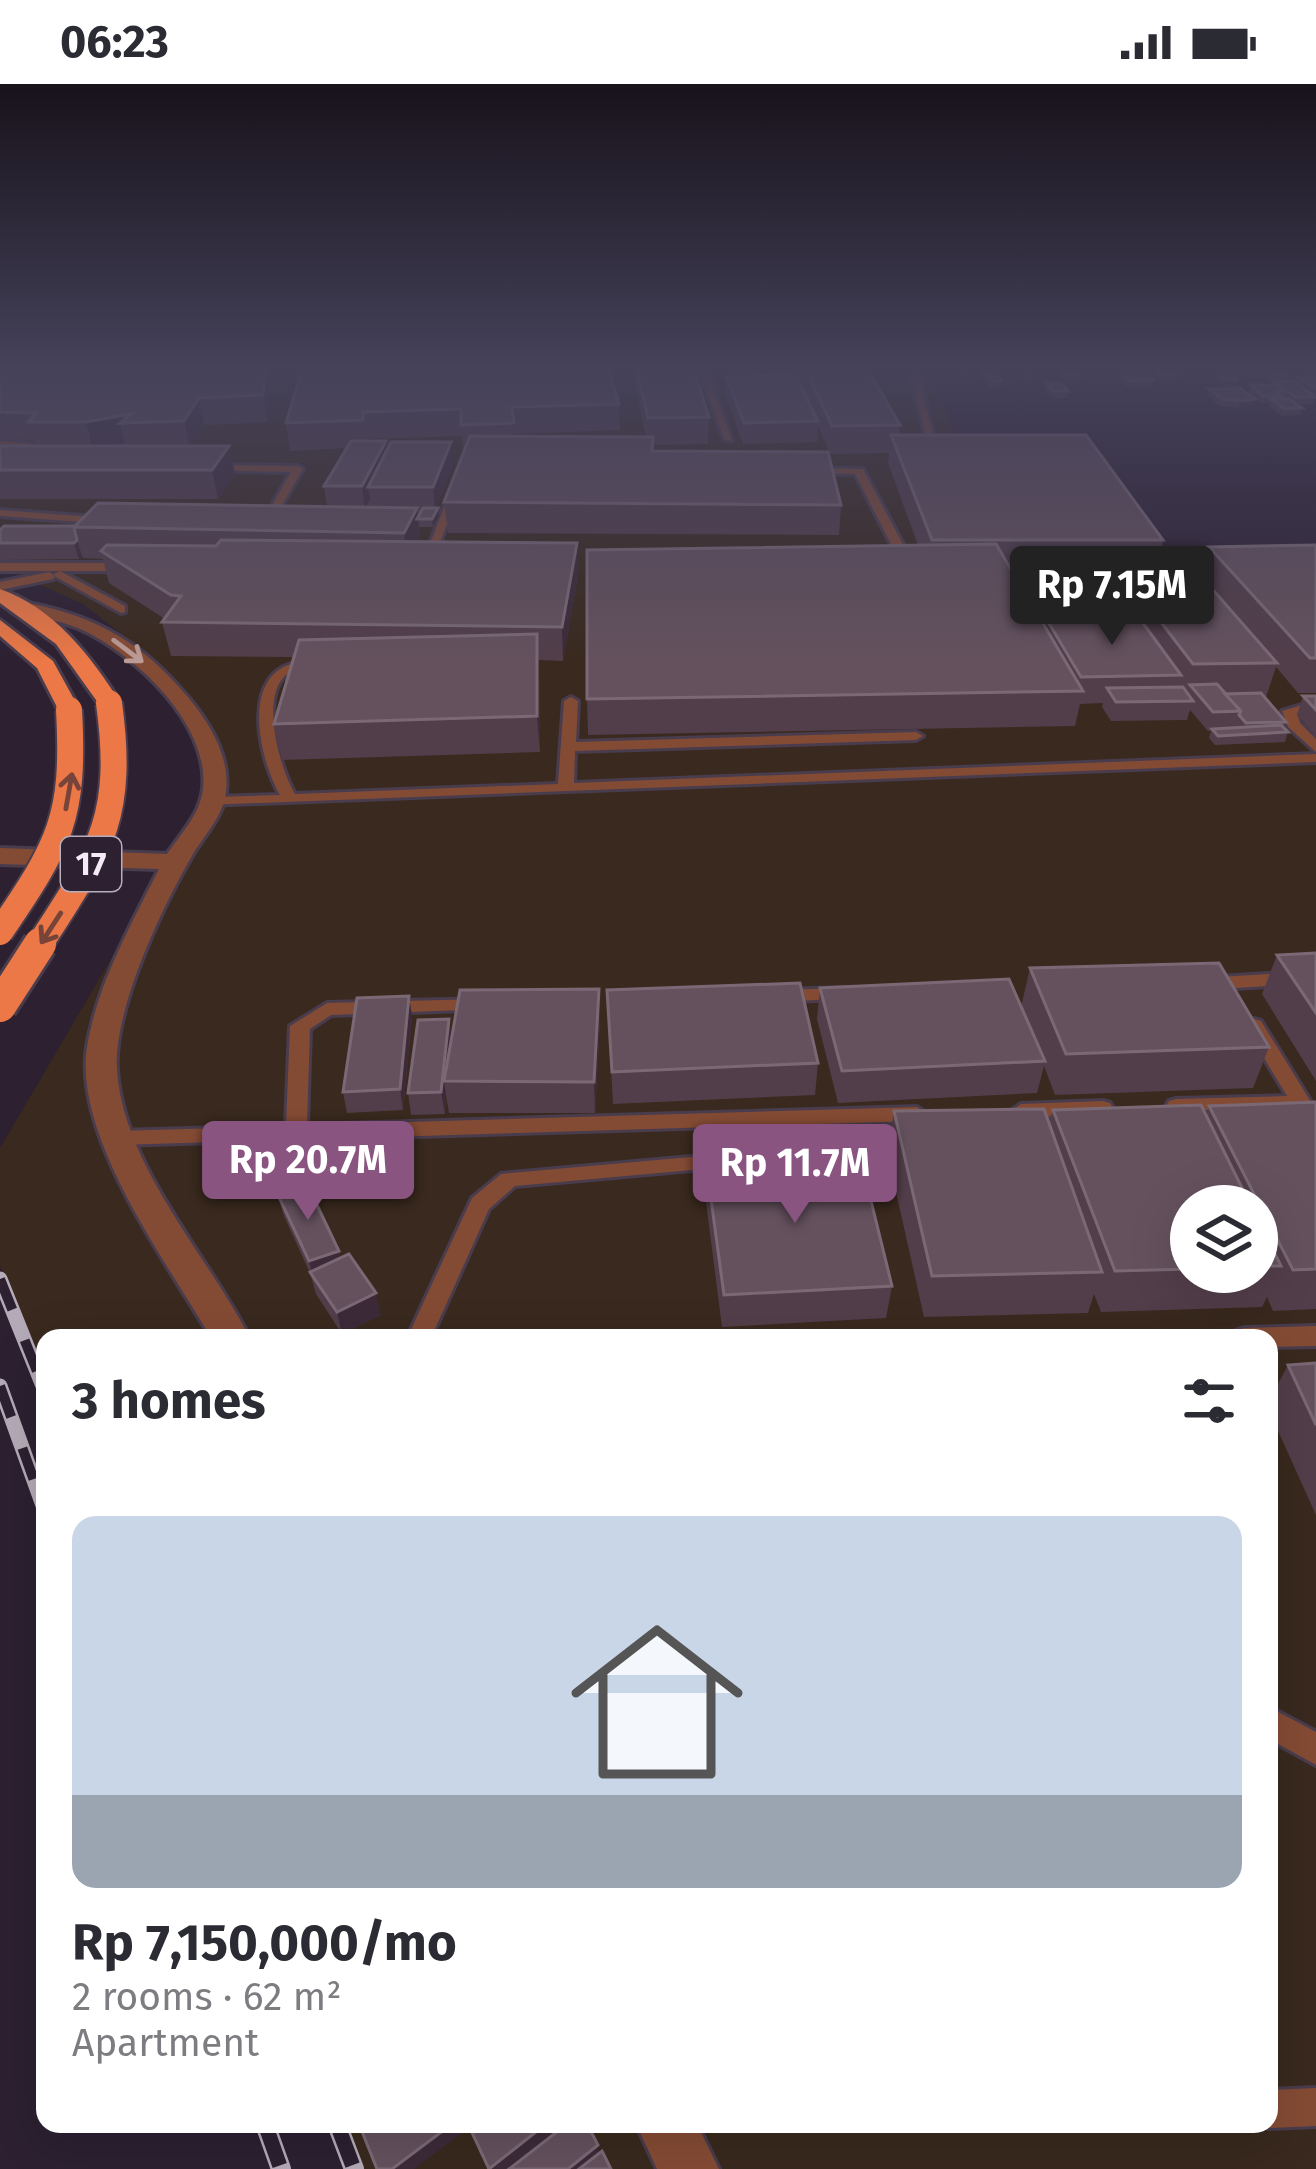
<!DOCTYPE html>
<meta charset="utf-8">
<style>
body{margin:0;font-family:"Fira Sans",sans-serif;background:#f7f7f7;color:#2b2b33;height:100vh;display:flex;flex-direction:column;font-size:45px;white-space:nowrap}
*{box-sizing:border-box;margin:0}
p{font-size:39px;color:#7c7c81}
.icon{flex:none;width:66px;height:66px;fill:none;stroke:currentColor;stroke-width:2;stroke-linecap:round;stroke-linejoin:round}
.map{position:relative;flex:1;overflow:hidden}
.drawer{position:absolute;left:36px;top:1245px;width:1242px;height:804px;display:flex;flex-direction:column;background:#fff;border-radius:24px;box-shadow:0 12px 48px #0002}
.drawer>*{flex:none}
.fabs{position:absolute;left:1170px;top:1101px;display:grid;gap:24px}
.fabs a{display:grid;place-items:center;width:108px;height:108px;border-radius:50%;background:#fff;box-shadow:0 12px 48px #0002;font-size:60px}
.price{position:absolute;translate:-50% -102px;padding:0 27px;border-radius:12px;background:#8a5480;color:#fff;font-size:39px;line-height:78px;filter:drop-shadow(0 3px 6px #0008)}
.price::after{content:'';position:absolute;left:50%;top:72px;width:36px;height:27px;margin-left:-18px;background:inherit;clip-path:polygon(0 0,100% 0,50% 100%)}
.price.on{background:#222;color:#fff}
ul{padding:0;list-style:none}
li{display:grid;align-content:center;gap:24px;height:636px;padding:0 36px}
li+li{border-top:3px solid #e1e1e2}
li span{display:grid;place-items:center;height:372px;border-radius:24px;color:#555}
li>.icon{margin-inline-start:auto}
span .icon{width:216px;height:216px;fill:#fffc;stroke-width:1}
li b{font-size:51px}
h2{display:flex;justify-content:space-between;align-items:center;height:144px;padding:0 36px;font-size:51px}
.status{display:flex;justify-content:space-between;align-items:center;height:84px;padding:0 60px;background:#fff;direction:ltr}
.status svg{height:33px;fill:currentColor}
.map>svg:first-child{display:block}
.industrial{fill:#39291e;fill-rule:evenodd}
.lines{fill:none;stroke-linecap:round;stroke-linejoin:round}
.service-casing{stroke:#483c4d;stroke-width:6}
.tertiary-casing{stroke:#483c4d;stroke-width:6}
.trunk-casing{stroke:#483c4d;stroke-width:6}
.service{fill:#844b34;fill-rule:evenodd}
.tertiary{fill:#844b34;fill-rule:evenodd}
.trunk{fill:#eb7846;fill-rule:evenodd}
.rail-far1-casing{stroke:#b5abb8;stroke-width:15}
.rail-casing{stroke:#b5abb8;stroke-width:20}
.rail-far1{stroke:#2c2031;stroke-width:10;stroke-dasharray:33;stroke-linecap:butt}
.rail{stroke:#2c2031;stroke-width:15;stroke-dasharray:44;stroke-linecap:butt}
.trunk-bridge-far1-casing{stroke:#483c4d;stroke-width:30;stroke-linecap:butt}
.trunk-bridge-casing{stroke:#483c4d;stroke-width:38;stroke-linecap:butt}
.trunk-bridge-far1{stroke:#eb7846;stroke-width:26}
.trunk-bridge{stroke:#eb7846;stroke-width:32}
.wall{fill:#523e4a;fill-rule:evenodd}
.shaded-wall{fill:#3c2a38}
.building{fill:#64515d;stroke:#7a6975;stroke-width:3}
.oneway{stroke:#bc9b96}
.oneway2{stroke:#784339}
.labels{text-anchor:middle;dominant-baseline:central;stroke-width:9;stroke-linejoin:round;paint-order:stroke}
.shield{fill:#2c2031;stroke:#b8aebc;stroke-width:3}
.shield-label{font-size:33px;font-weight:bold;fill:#f4ebf7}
</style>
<div class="status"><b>06:23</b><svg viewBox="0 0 49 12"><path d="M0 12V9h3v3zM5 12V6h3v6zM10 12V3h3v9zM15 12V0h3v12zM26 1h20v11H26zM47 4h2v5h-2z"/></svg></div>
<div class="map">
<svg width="1316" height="2085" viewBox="0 0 1316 2085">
<rect width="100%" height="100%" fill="#2c2031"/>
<path class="industrial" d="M0 286H927L966 373 1105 371 1181 487 1316 490V2085H356L338 2040H1269V1254H45V1296L0 1182V1064L142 822 225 711 161 581 83 520 0 483ZM1191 1122H1257V1188H1191Z"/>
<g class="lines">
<defs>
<g id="service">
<path d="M699 286H707L732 357 724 355Z"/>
<path d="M910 286H918L933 352 925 350Z"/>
<path d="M0 357 32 360 0 363Z"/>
<path d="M209 381 298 382 303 385 282 421 277 424 272 421 291 388 205 386Z"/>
<path d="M800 384 863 385 905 464 898 475 881 478 875 475 890 470 893 464 855 390 804 389Z"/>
<path d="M456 402 461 405 431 481 421 483 451 405Z"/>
<path d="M0 426 108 434 113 437 108 440 0 432Z"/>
<path d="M0 479H130L136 483 130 487H60L125 522V528L121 529 56 493 54 490 60 487H0Z"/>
<path d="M49 488 55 492 53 495 0 506V498Z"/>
<path d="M302 578H317L324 582C313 587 298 583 287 590 259 612 280 685 295 710L558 700 564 617 571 613 578 617 576 658 916 648 923 652 916 656 575 667 574 699 1316 670V678L206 721V715L212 713 280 711C258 673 239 584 302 578Z"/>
<path d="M1316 617V625L1297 629 1300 639 1316 655V668L1288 643 1282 627Z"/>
<path d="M1316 887V899L1203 906 1194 900 1203 894Z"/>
<path d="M848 904 855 906 857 910 855 914 777 918 768 912 777 906Z"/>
<path d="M482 915 489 917 491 921 489 925 331 931 310 945 307 1041 917 1023 927 1030 917 1037 118 1061 107 1054 118 1047 286 1042 290 942 327 919Z"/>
<path d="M1254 935 1261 937 1311 1018 1308 1023 1169 1027 1166 1022 1169 1017 1176 1015 1287 1012 1244 941Z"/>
<path d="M1103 1017 1110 1019 1113 1024 1110 1029 1021 1034 1011 1027 1021 1020Z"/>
<path d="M915 1053 926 1060 923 1065 515 1102 489 1125 431 1254H407L472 1114 501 1090Z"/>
<path d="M1316 1242V1262L1269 1263V1254H1232L1235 1247 1244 1244Z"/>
<path d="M1269 1623 1316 1648V1681L1269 1655Z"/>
<path d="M1316 2004V2042L1269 2044 1260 2040H1269V2006Z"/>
</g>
<g id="tertiary">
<path d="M22 518C86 529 135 553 179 603 204 630 231 669 226 708 223 733 204 751 192 772 162 823 113 926 117 986 123 1081 208 1172 250 1254H211C168 1179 73 1053 87 963 97 901 131 841 159 785L0 780V764L167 770C181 750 200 730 203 705 210 639 133 568 78 544 58 536 36 533 15 528L12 524Z"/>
<path d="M636 2040H697L719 2085H657Z"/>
</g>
<g id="trunk">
<path d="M0 505C53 523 91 572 120 618L117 623H101L56 560 0 519Z"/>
<path d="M0 536 53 577 80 626 77 631H61L37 584 0 552Z"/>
</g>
</defs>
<use href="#service" class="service-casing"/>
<use href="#tertiary" class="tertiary-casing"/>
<use href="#trunk" class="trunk-casing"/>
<use href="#service" class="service"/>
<use href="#tertiary" class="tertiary"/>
<use href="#trunk" class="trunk"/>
<defs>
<g id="rail-far1">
<path d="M0 1195 45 1307"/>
<path d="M0 1302 45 1427"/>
</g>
<g id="rail">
<path d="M265 2040 281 2085"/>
<path d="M337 2040 354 2085"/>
</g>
</defs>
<use href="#rail-far1" class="rail-far1-casing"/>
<use href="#rail" class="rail-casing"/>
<use href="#rail-far1" class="rail-far1"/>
<use href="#rail" class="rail"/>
<defs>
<g id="trunk-bridge-far1">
<path d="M0 848C60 760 75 734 69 626"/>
<path d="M38 863C99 768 125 736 109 619"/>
</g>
<path id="trunk-bridge" d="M0 922 40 860"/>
</defs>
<use href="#trunk-bridge-far1" class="trunk-bridge-far1-casing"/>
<use href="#trunk-bridge" class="trunk-bridge-casing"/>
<use href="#trunk-bridge-far1" class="trunk-bridge-far1"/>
<use href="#trunk-bridge" class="trunk-bridge"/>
</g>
<g class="wall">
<path d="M0 286H272L268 338 204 341 191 362H229L235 390 218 415H0V362H35L33 356 0 355Z"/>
<path d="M294 286H609L619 320 620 346 515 350V352L646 353 632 286H694L709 333 708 360 654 361V367L841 421 839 451 448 449 444 418 464 368 462 352 367 355V357L387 365 453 380 436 424H438L439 432 433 443H419L420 454 419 458 578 491 563 577 539 576 540 668 282 676 274 640 294 573 171 572 162 538 165 535 109 499 103 475 83 474 82 472 79 475 0 476V446L327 422 324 402 346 364 290 367 286 339 297 301Z"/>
<path d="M794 286H868L900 341 899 351 1163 456 1161 467 1201 491 1209 463 1316 461V609H1298L1276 583 1266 613 1286 638 1284 643 1288 648 1285 658 1215 661 1209 654 1211 647H1208L1190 626 1187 636 1111 637 1102 623 1103 619 1080 620 1075 642 588 651 587 615 918 461 888 379 889 369 830 370 818 342 817 358 743 360 726 312V292L801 303ZM1012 487H1102L1027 489 1023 506Z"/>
<path d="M952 286H975L974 292H956Z"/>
<path d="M1017 286H1033L1036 289 1034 296H1024Z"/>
<path d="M1058 286H1076L1079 291 1078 297H1064Z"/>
<path d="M1114 286H1145L1153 296 1152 303H1126Z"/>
<path d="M1150 286H1189L1187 292H1177L1176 298 1161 297Z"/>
<path d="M1214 286H1279L1286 291 1284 297 1295 298 1297 293H1307L1299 286H1316V311H1312L1315 313 1313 320H1296L1302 324 1300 331 1282 332 1269 322 1270 319H1260L1249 308 1251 301H1272L1273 298H1270L1262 292 1261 294H1241L1235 290 1237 296 1235 302H1221L1213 289Z"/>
<path d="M983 288 1002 297 1001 304H989L982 295Z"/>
<path d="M1046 299 1068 307 1067 314H1052L1045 306Z"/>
<path d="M1209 305 1255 315 1253 322 1238 324 1220 322 1208 312Z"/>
<path d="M1303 612H1316V652L1297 631Z"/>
<path d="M1316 869V997L1262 910 1277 871Z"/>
<path d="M1030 884 1269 963 1253 1004 1055 1011 1044 982 1037 1009 838 1019 817 935 820 904 1021 923Z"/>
<path d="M607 906 818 979 815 1011 613 1020Z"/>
<path d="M409 912 412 933 403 1026 347 1029 343 1008Z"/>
<path d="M600 937 595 1029H449L446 1011 445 1030 411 1031 408 1009 452 956Z"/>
<path d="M1316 1018V1225L1273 1227 1267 1213 1262 1223 1101 1228 1094 1210 1088 1229 924 1233 887 1068 894 1027 1049 1039 1053 1026 1206 1031 1209 1022ZM1191 1122H1257V1188H1191Z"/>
<path d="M325 1055 413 1063 411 1079 324 1083 322 1075 320 1086 286 1087 283 1076Z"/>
<path d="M706 1078 892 1202 886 1234 722 1243 705 1110Z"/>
<path d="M278 1111 339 1167 340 1174 381 1231 342 1250 316 1210 310 1189 284 1132Z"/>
<path d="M1316 1279V1431L1269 1327V1317L1288 1281Z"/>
</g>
<g class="shaded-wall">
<path d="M266 286H272L268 338 263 311Z"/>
<path d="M199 314 204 341 190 365 184 337Z"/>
<path d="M1255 315 1253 322 1238 324 1240 317Z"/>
<path d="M131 330 120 339 125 359 93 366 86 338Z"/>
<path d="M386 357 388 379 368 403 370 415 365 425 362 402Z"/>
<path d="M451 358 453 380 435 426 433 403Z"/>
<path d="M229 362 235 390 218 415 212 386Z"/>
<path d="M417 424 420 454 408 480 404 449Z"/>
<path d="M438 424 439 432 433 443 432 435Z"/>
<path d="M77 456 82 472 79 475 74 459Z"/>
<path d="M577 459 578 491 563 577 562 543Z"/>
<path d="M537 550 539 584 540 668 537 632Z"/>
<path d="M599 905 600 937 595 1029 594 998Z"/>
<path d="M409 912 412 933 403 1026 400 1005Z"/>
<path d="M449 935 452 956 444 997 446 1011 445 1030 441 1008Z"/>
<path d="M323 1048 326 1059 320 1086 317 1075Z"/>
<path d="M339 1167 344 1188 313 1193 309 1177Z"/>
<path d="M376 1209 381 1231 342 1250 337 1228Z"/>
<path d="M350 2040H368L356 2049Z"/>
<path d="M452 2040H467L469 2044 414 2085H392Z"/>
<path d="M546 2040H565L507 2085H489Z"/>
<path d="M598 2061 599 2073 585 2085H568Z"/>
</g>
<g class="building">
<path d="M0 286H266L263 311 199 314 184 337 120 339 131 330 86 338H28L36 329 0 328Z"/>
<path d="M302 286H609L619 320 512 323 514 339 461 341V325L363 328V336L286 339Z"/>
<path d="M637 286H694L709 333 648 334Z"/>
<path d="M806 286H868L900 341 832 342Z"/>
<path d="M1063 286H1076L1079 291 1065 290Z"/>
<path d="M1120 286H1145L1153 296 1127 297Z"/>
<path d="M1158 286H1172L1177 291H1162Z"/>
<path d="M1217 286H1233L1237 296 1223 295Z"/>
<path d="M1264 286H1279L1286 291H1271Z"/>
<path d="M983 288H995L1002 297H990Z"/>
<path d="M795 291 818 337 744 339 726 292Z"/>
<path d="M1297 293H1312L1316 295V304Z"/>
<path d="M1273 297H1294L1315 313H1295Z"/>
<path d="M1046 299H1061L1068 307H1053Z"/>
<path d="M1251 301H1276L1284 307H1275L1281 312H1262Z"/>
<path d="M1240 304 1255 315 1240 317 1222 315 1209 305Z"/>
<path d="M1271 315H1289L1302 324 1284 325Z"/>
<path d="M891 351H1086L1163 456H932Z"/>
<path d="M470 352 653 353 652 367 828 368 841 421 444 418Z"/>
<path d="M351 357H386L362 402H324Z"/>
<path d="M391 358H451L433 403H368Z"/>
<path d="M0 362H229L212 386H0Z"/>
<path d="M98 419 417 424 404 449 74 443Z"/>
<path d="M423 424H438L432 435H417Z"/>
<path d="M4 442H75L74 443 77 456 74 459H0V446Z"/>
<path d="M221 456 577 459 562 543 162 538 181 512 171 511 101 467 107 461 216 462Z"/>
<path d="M996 460 1083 607 587 615V466Z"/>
<path d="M1316 461V574H1310L1209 463Z"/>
<path d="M1179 467 1277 579 1193 580 1107 468Z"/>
<path d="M1108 488 1134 528H1047L1027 489Z"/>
<path d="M1140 535 1181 591 1081 593 1047 536Z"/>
<path d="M537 550V632L274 640 299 556Z"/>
<path d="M1217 600 1241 627 1213 628 1190 601Z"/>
<path d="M1183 603 1193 617 1116 618 1107 604Z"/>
<path d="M1261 609 1286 638 1246 639 1239 631 1241 627 1225 610Z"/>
<path d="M1303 612H1316V626Z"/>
<path d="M1281 641 1288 648 1218 652 1212 645Z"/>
<path d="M1316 869V929L1277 871Z"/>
<path d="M1219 879 1269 963 1066 970 1030 884Z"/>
<path d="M1009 895 1045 977 842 987 820 904Z"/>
<path d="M800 899 818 979 612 988 607 906Z"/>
<path d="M599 905 594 998 444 997 460 906Z"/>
<path d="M409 912 400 1005 343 1008 357 914Z"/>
<path d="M449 935 441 1008 408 1009 418 936Z"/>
<path d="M1316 1018V1185L1293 1186 1209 1022Z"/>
<path d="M1201 1021 1251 1122H1191V1185L1115 1187 1053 1026Z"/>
<path d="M1044 1025 1102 1188 932 1192 894 1027Z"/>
<path d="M290 1048H323L317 1075 283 1076Z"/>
<path d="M411 1052 410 1068 321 1072 324 1055Z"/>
<path d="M860 1072 892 1202 724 1211 706 1078Z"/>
<path d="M307 1100 339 1167 309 1177 278 1111Z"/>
<path d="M1257 1133 1281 1182H1257Z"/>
<path d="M349 1170 376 1209 337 1228 310 1188Z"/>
<path d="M1316 1279V1341L1288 1281Z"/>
<path d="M368 2040H452L392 2085H377L361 2045Z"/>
<path d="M468 2040H546L489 2085Z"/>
<path d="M567 2040H587L598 2061 568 2085H509Z"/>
<path d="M602 2067 611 2085H579Z"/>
</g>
<defs><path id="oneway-shaft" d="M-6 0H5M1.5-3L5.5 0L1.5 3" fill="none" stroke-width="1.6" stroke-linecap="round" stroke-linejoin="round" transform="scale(3)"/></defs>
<use class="oneway" href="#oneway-shaft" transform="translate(128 567) rotate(37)"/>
<g class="oneway2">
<use href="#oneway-shaft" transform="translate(69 707) rotate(-80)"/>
<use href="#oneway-shaft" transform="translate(51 844) rotate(123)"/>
</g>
<linearGradient id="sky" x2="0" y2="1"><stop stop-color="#18121b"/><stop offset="0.49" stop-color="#45425a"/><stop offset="1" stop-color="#45425a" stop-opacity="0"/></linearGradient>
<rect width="1316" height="578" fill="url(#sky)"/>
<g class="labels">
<rect class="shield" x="61" y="753" width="60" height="54" rx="9"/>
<g class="shield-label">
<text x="91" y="780">17</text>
</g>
</g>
</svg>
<div class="fabs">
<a><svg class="icon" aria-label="layers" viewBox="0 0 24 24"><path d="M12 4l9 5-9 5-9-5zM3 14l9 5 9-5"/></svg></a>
</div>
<b class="price on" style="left:1112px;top:564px">Rp 7.15M</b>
<b class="price" style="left:308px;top:1139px">Rp 20.7M</b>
<b class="price" style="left:795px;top:1142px">Rp 11.7M</b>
<section class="drawer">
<h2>3 homes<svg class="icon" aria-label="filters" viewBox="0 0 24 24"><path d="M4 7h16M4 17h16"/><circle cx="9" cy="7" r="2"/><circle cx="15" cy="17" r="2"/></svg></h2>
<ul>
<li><span style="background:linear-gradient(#c9d6e8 75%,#9aa5b1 0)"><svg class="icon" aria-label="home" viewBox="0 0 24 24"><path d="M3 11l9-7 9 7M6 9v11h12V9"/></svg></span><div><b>Rp 7,150,000/mo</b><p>2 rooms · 62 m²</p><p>Apartment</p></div></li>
</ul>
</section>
</div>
